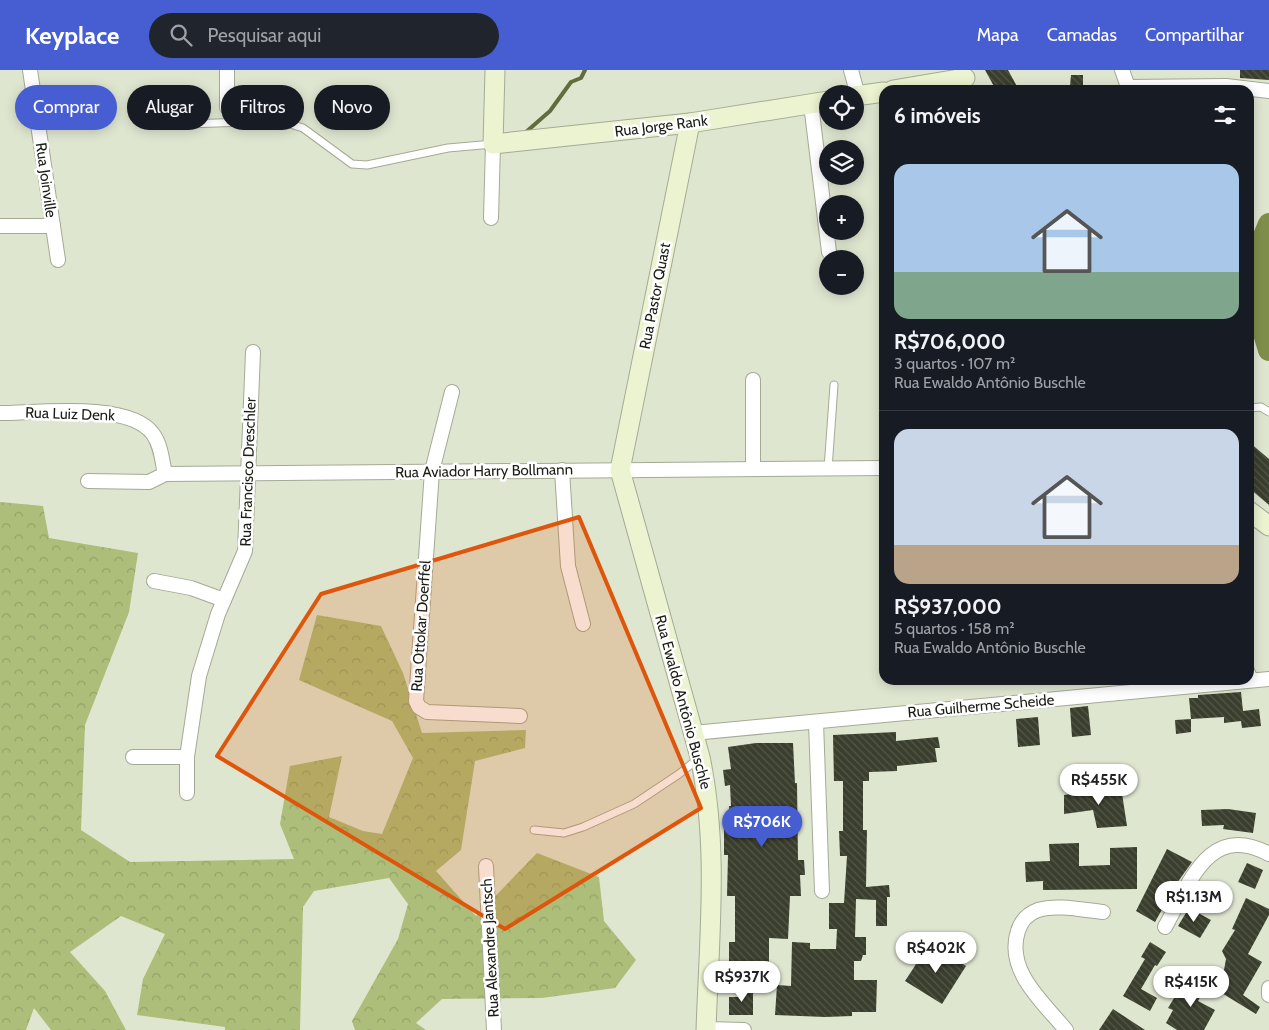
<!DOCTYPE html>
<html lang="pt">
<meta charset="utf-8">
<style>
body{margin:0;font-family:Cabin,sans-serif;background:#20242c;color:#f1f3f6;height:100vh;display:flex;flex-direction:column;font-size:19px;white-space:nowrap}
*{box-sizing:border-box;margin:0}
p{font-size:16px;color:#9ea1a6}
.icon{flex:none;width:28px;height:28px;fill:none;stroke:currentColor;stroke-width:2;stroke-linecap:round;stroke-linejoin:round}
.map{position:relative;flex:1;overflow:hidden}
.panel{position:absolute;left:879px;top:15px;width:375px;height:600px;display:flex;flex-direction:column;background:#171b24;border-radius:15px;box-shadow:0 2px 12px #0003}
.panel>*{flex:none}
.banner{position:absolute;left:15px;top:15px;width:475px;height:45px;display:flex;gap:10px}
.controls{position:absolute;left:819px;top:15px;display:grid;gap:10px}
.controls a{display:grid;place-items:center;width:45px;height:45px;border-radius:50%;background:#171b24;box-shadow:0 2px 12px #0003;font-size:25px}
.price{position:absolute;translate:-50% -42px;padding:0 11px;border-radius:18px;background:#fff;color:#222;font-size:16px;line-height:32px;filter:drop-shadow(0 1px 2px #0008)}
.price::after{content:'';position:absolute;left:50%;top:30px;width:15px;height:11px;margin-left:-8px;background:inherit;clip-path:polygon(0 0,100% 0,50% 100%)}
.price.on{background:#465ed2;color:#fff}
ul{padding:0;list-style:none}
li{display:grid;align-content:center;gap:10px;height:265px;padding:0 15px}
li+li{border-top:1px solid #363941}
li span{display:grid;place-items:center;height:155px;border-radius:15px;color:#555}
li>.icon{margin-inline-start:auto}
span .icon{width:90px;height:90px;fill:#fffc;stroke-width:1}
li b{font-size:21px}
h2{display:flex;justify-content:space-between;align-items:center;height:60px;padding:0 15px;font-size:21px}
.pill{padding:0 18px;border-radius:22px;background:#171b24;box-shadow:0 2px 12px #0003;font-size:18px;line-height:45px}
.pill.on{background:#465ed2;color:#fff}
header{display:flex;align-items:center;gap:30px;box-sizing:border-box;height:70px;padding:0 25px;background:#465ed2;color:#fff}
header strong{font-size:24px}
nav{display:flex;gap:28px;margin-inline-start:auto;font-size:18px}
.search{width:350px;height:45px;background:#20242c;display:flex;align-items:center;gap:12px;box-sizing:border-box;padding:0 18px;border-radius:28px;color:#9ea1a6;font-size:19px}
.map>svg:first-child{display:block}
.forest{fill:url(#forest-crowns)}
.lines{fill:none;stroke-linecap:round;stroke-linejoin:round}
.stream{stroke:#616d3b;stroke-width:4}
.river{stroke:#7f8f4b;stroke-width:22}
.building{fill:url(#building-back-hatch)}
.lane-casing{stroke:#a4aa95;stroke-width:9}
.street-casing{stroke:#a4aa95;stroke-width:16}
.secondary-casing{stroke:#a4aa95;stroke-width:21}
.lane{stroke:#fff;stroke-width:7}
.street{stroke:#fff;stroke-width:14}
.secondary{stroke:#ebf3d0;stroke-width:19}
.marked{fill:#de560c;fill-opacity:0.2;stroke:#de560c;stroke-width:4;stroke-linejoin:round}
.labels{text-anchor:middle;dominant-baseline:central;stroke-width:5;stroke-linejoin:round;paint-order:stroke}
.street-label{font-size:15px;fill:#1b1d15;stroke:#fff}
</style>
<header>
<strong>Keyplace</strong>
<div class="search"><svg class="icon" aria-label="search" viewBox="0 0 24 24"><circle cx="10" cy="10" r="6"/><path d="M15 15l6 6"/></svg>Pesquisar aqui</div>
<nav><a>Mapa</a><a>Camadas</a><a>Compartilhar</a></nav>
</header>
<div class="map">
<svg width="1269" height="960" viewBox="0 0 1269 960">
<defs>
<pattern id="forest-crowns" width="20" height="18" patternUnits="userSpaceOnUse" patternTransform="scale(1.25)"><rect width="20" height="18" fill="#acbe79"/><path d="M2 6a3 3 0 1 1 6 0M12 15a3 3 0 1 1 6 0" fill="none" stroke="#93a368"/></pattern>
<pattern id="building-back-hatch" width="6" height="6" patternUnits="userSpaceOnUse" patternTransform="scale(1.25)"><rect width="6" height="6" fill="#3a3e2d"/><path d="M-1 5l2 2M0 0l6 6M5-1l2 2" fill="none" stroke="#545749"/></pattern>
</defs>
<rect width="100%" height="100%" fill="#dfe6d0"/>
<path class="forest" d="M0 432 43 436 49 468 138 483 129 542 85 655 81 760 130 792 294 789 280 754 290 696 342 686 329 747 363 761 382 764 413 688 392 651 299 610 317 545 381 556 403 603 422 663 526 660 525 678 475 691 461 780 436 801 476 846 537 783 599 807 604 851 636 890 615 918 542 928 442 929 416 953 426 960H355L352 951 398 869 408 834 389 808 314 821 303 837 300 960H225V957L137 945 143 909 165 864 121 846 70 882 105 921 126 960H51L34 938 26 960H0Z"/>
<g class="lines">
<path class="stream" d="M526 62 550 41 571 12 581 8 585 0"/>
<path class="river" d="M1269 154 1259 178 1260 250 1269 280"/>
</g>
<g class="building">
<path d="M985 0H1008L1019 20H996Z"/>
<path d="M1240 0H1269V10L1240 8Z"/>
<path d="M1071 5H1083V16H1070Z"/>
<path d="M1249 372 1269 389V435L1249 418Z"/>
<path d="M1241 622 1243 641 1259 639 1261 656 1242 658 1241 651 1224 653V647L1191 649 1189 628H1198V625Z"/>
<path d="M1088 636 1091 665 1072 667 1070 638Z"/>
<path d="M1038 647 1040 675 1018 677 1016 649Z"/>
<path d="M1191 649V662L1176 664 1175 650Z"/>
<path d="M896 662V671L938 667 940 678H935L937 692 897 696V701L869 702V711H863V760H867L866 817 889 815 890 827H887V856H876V830L856 829 855 867H866V885H863L861 891H854V910H877L876 942H852V946L825 947 775 945 777 915 791 916 792 872 810 873V879H836L837 859H829V833H844L847 786H840L839 761H843V711H834L833 665Z"/>
<path d="M756 673H793L795 713H797L798 790H804L805 805H800L801 826H790L788 869 769 868V897L729 896V872H735V826H727L728 785H724V756H730L729 736H731L730 715 725 716 723 700 731 699 728 677Z"/>
<path d="M1121 717 1127 756 1097 758 1093 740 1064 744V725Z"/>
<path d="M1228 739 1256 743 1253 763 1223 759 1224 755 1202 756 1201 740Z"/>
<path d="M1079 773V796L1110 795V778L1137 777V819L1043 820V811L1026 812 1025 792 1050 791 1049 774Z"/>
<path d="M1167 779 1192 792 1177 813 1155 852 1136 841Z"/>
<path d="M1247 793 1263 800 1255 819 1238 812Z"/>
<path d="M1212 811 1223 817 1218 827 1206 821Z"/>
<path d="M1246 828 1269 839V845L1248 884 1262 892 1243 925 1260 937 1256 944 1220 922 1226 889 1222 881 1235 860 1232 859Z"/>
<path d="M1189 838 1211 850 1200 868 1178 856Z"/>
<path d="M1150 872 1166 882 1157 896 1155 895 1141 919 1157 928 1150 941 1123 926 1145 889 1141 887Z"/>
<path d="M930 873 966 896 942 934 905 911Z"/>
<path d="M1198 903 1210 910 1198 931 1215 940 1204 960H1177L1166 953 1173 940 1168 938 1179 920 1185 924Z"/>
<path d="M742 918H753V945H729V927H742Z"/>
<path d="M1113 939 1145 960H1099Z"/>
</g>
<g class="lines">
<defs>
<g id="lane">
<path d="M154 55 281 51 303 58 352 94 367 95 448 78 493 74"/>
<path d="M1249 338 1261 337 1269 342"/>
<path d="M828 399 834 315"/>
<path d="M1249 597 1255 610"/>
<path d="M534 760 564 763 583 757 634 734 679 704 698 689"/>
</g>
<g id="street">
<path d="M30 0 58 190"/>
<path d="M227 0V37L284 34"/>
<path d="M851 0 858 26"/>
<path d="M1122 0 1128 17 1226 16 1269 21"/>
<path d="M811 34 829 182"/>
<path d="M491 148 493 74"/>
<path d="M0 156H53"/>
<path d="M753 310V399"/>
<path d="M452 322 432 401 416 631 419 637 427 642 520 646"/>
<path d="M0 343C36 343 130 331 153 364 161 375 162 390 165 404"/>
<path d="M562 400 568 496 583 554"/>
<path d="M88 411 149 412 165 404 884 398"/>
<path d="M154 511 191 518 224 530"/>
<path d="M816 652 822 821"/>
<path d="M693 663 1269 609"/>
<path d="M133 687H187"/>
<path d="M187 723V687L199 606 218 544 245 481 253 282"/>
<path d="M486 796 494 960"/>
<path d="M1165 857C1189 815 1208 751 1269 784"/>
<path d="M1269 918V925"/>
<path d="M706 959 744 960"/>
<path d="M1066 960C1044 933 1005 901 1018 861 1021 851 1027 844 1038 840 1057 834 1083 840 1103 842"/>
</g>
<g id="secondary">
<path d="M495 0 493 74 690 53 828 31"/>
<path d="M893 20 965 8"/>
<path d="M855 26 884 22"/>
<path d="M690 53 620 400 700 687C719 776 709 869 706 960"/>
<path d="M1249 441 1269 456"/>
</g>
</defs>
<use href="#lane" class="lane-casing"/>
<use href="#street" class="street-casing"/>
<use href="#secondary" class="secondary-casing"/>
<use href="#lane" class="lane"/>
<use href="#street" class="street"/>
<use href="#secondary" class="secondary"/>
</g>
<path class="marked" d="M579 447 701 738 505 859 217 686 321 524Z"/>
<g class="labels">
<g class="street-label">
<text transform="translate(661 56) rotate(-7)">Rua Jorge Rank</text>
<text transform="translate(46 110) rotate(82)">Rua Joinville</text>
<text transform="translate(655 226) rotate(-79)">Rua Pastor Quast</text>
<text transform="translate(70 344) rotate(2)">Rua Luiz Denk</text>
<text transform="translate(484 401) rotate(-1)">Rua Aviador Harry Bollmann</text>
<text transform="translate(248 402) rotate(-88)">Rua Francisco Dreschler</text>
<text transform="translate(421 556) rotate(-86)">Rua Ottokar Doerffel</text>
<text transform="translate(683 632) rotate(75)">Rua Ewaldo Antônio Buschle</text>
<text transform="translate(981 636) rotate(-5)">Rua Guilherme Scheide</text>
<text transform="translate(490 878) rotate(-93)">Rua Alexandre Jantsch</text>
</g>
</g>
</svg>
<div class="controls">
<a><svg class="icon" aria-label="locate" viewBox="0 0 24 24"><circle cx="12" cy="12" r="6"/><path d="M12 2v4M12 18v4M2 12h4M18 12h4"/></svg></a>
<a><svg class="icon" aria-label="layers" viewBox="0 0 24 24"><path d="M12 4l9 5-9 5-9-5zM3 14l9 5 9-5"/></svg></a>
<a>+</a>
<a>−</a>
</div>
<b class="price" style="left:1099px;top:736px">R$455K</b>
<b class="price on" style="left:762px;top:778px">R$706K</b>
<b class="price" style="left:1194px;top:853px">R$1.13M</b>
<b class="price" style="left:936px;top:904px">R$402K</b>
<b class="price" style="left:742px;top:933px">R$937K</b>
<b class="price" style="left:1191px;top:938px">R$415K</b>
<div class="banner">
<a class="pill on">Comprar</a>
<a class="pill">Alugar</a>
<a class="pill">Filtros</a>
<a class="pill">Novo</a>
</div>
<section class="panel">
<h2>6 imóveis<svg class="icon" aria-label="filters" viewBox="0 0 24 24"><path d="M4 7h16M4 17h16"/><circle cx="9" cy="7" r="2"/><circle cx="15" cy="17" r="2"/></svg></h2>
<ul>
<li><span style="background:linear-gradient(#a9c7e8 70%,#7fa58c 0)"><svg class="icon" aria-label="home" viewBox="0 0 24 24"><path d="M3 11l9-7 9 7M6 9v11h12V9"/></svg></span><div><b>R$706,000</b><p>3 quartos · 107 m²</p><p>Rua Ewaldo Antônio Buschle</p></div></li>
<li><span style="background:linear-gradient(#c9d6e8 75%,#b9a48a 0)"><svg class="icon" aria-label="home" viewBox="0 0 24 24"><path d="M3 11l9-7 9 7M6 9v11h12V9"/></svg></span><div><b>R$937,000</b><p>5 quartos · 158 m²</p><p>Rua Ewaldo Antônio Buschle</p></div></li>
</ul>
</section>
</div>
